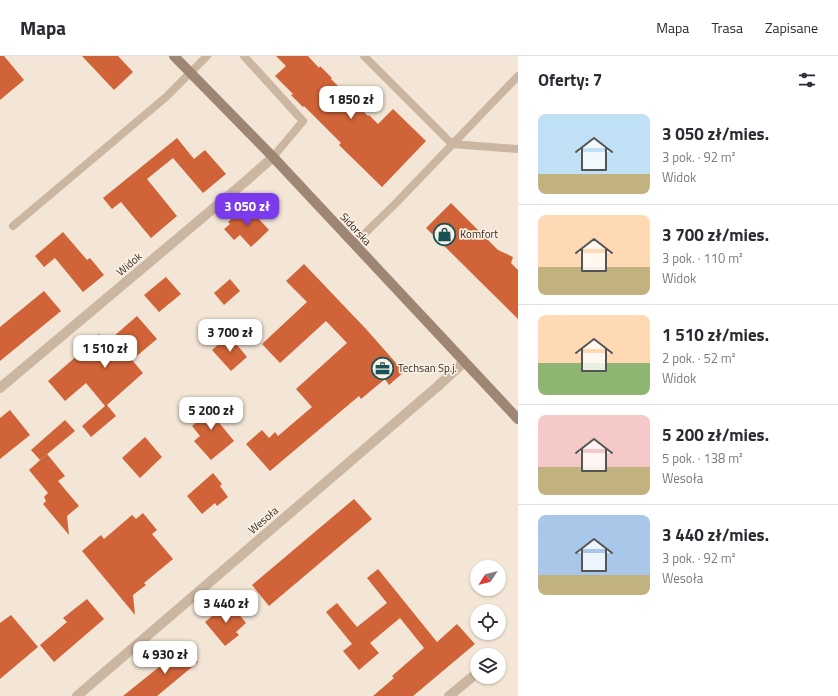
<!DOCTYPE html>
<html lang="pl">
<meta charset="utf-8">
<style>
body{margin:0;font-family:"Titillium Web",sans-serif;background:#f7f7f7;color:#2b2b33;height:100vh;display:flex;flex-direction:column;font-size:15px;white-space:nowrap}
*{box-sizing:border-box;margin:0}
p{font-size:13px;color:#7c7c81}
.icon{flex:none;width:22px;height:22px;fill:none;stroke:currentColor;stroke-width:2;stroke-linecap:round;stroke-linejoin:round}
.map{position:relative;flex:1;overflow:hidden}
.side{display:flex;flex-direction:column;background:#fff;width:320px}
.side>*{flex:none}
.needle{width:26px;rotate:234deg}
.controls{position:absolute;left:470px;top:504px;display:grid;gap:8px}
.controls a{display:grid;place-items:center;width:36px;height:36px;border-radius:50%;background:#fff;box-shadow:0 1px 3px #0004;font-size:20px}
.price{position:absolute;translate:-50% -34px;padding:0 9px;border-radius:8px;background:#fff;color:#222;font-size:13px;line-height:26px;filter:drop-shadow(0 1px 2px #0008)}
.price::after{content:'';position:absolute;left:50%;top:24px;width:12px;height:9px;margin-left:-6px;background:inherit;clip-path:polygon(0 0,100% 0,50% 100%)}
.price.selected{background:#7c3aed;color:#fff}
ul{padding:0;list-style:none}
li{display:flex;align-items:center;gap:12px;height:100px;padding:0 20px}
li+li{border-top:1px solid #e1e1e2}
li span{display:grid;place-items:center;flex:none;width:112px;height:80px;border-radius:8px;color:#555}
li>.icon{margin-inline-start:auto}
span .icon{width:48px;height:48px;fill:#fffc;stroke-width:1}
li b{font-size:17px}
h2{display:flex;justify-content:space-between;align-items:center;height:48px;padding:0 20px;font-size:17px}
header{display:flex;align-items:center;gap:24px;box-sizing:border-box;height:56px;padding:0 20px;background:#fff;border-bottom:1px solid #e1e1e2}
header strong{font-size:19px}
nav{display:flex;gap:22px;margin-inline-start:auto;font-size:14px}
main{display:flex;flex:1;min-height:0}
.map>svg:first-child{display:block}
.building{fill:#d06337}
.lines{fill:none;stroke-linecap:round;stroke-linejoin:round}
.lane{stroke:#cbb6a1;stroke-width:8}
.street{stroke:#cbb6a1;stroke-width:10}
.secondary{stroke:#9f8573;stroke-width:10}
.labels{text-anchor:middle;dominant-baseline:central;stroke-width:3.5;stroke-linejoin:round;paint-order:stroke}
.street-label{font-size:11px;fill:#352a25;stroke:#faf0e2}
.poi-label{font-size:11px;fill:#352a25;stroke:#faf0e2;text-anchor:start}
</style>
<header>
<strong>Mapa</strong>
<nav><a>Mapa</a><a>Trasa</a><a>Zapisane</a></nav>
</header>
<main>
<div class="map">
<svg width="518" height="640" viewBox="0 0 518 640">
<rect width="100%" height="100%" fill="#f3e6d6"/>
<g class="building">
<path d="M0 0H4L24 24 0 44Z"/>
<path d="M82 0H118L133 16 114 34Z"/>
<path d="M276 0H308L319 12 320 10 332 22 331 23 368 60 369 59 378 68 393 53 426 85 382 131 339 89 341 87 304 50 303 51 291 39 293 38 275 20 286 10Z"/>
<path d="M177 82 194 103 205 94 226 118 203 137 173 102 147 123 177 160 151 182 121 146 112 153 103 142Z"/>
<path d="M451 147 498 194 513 201 511 207 518 214V263L426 172Z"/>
<path d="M246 149 269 174 251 191 240 179 234 184 224 173 230 168 228 166Z"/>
<path d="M63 176 87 204 90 202 104 219 83 236 55 202 44 211 35 200Z"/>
<path d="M304 208 366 273 404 316 389 329 385 323 361 343 359 340 270 415 246 388 262 374 269 382 275 376 278 380 312 351 296 333 347 287 326 265 280 307 262 288 307 246 286 225Z"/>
<path d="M166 221 181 238 159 256 144 239Z"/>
<path d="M230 223 240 235 224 249 214 237Z"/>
<path d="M44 235 61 255 0 305V271Z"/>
<path d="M137 260 157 283 132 304 143 317 107 349 116 360 91 381 82 370 105 350 86 327 65 345 48 325 79 298 78 296 99 278 106 287Z"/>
<path d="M229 279 247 301 231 315 212 294Z"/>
<path d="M212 344 223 357 216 363 234 385 211 404 194 385 200 380 192 370 199 364 195 359Z"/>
<path d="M10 354 30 379 0 403V362Z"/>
<path d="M65 364 75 375 40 404 31 394Z"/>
<path d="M145 381 162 401 140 422 122 402Z"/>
<path d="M47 398 65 420 58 425 79 450 67 460 69 479 43 448 46 445 44 441 48 437 29 414Z"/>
<path d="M213 417 222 428 220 430 228 441 217 450 215 447 202 458 187 440Z"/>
<path d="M354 443 372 463 269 550 252 529Z"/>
<path d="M143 457 157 474 152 478 173 503 144 527 146 529 133 539 135 559 82 495 101 479 104 483 132 459 136 463Z"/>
<path d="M378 513 437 586 457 568 475 588 413 640H373L394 622 392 620 424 592 400 562 370 587 379 597 359 614 343 595 352 588 326 556 337 547 357 571 387 547 367 522Z"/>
<path d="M87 543 104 563 54 606 40 589 67 566 63 562Z"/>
<path d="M229 546 246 567 236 576 239 579 225 590 205 566Z"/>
<path d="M11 559 38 591 0 623V567Z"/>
<path d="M185 590 198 606 157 640H123Z"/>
</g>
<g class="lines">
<g class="lane">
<path d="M244 0 303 65 273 101"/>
<path d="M364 0 452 88 518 93"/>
<path d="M13 170 166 41 207 0"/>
<path d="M354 188 397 146 518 20"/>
</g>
<g class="street">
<path d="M0 332 246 125 273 101"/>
<path d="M77 640 438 330 464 306"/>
<path d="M449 640 477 617"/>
</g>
<path class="secondary" d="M174 0 273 101 518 363"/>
</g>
<defs>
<symbol id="shop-ring" viewBox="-11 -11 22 22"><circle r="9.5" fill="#faf0e2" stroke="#175259" stroke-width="1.5"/><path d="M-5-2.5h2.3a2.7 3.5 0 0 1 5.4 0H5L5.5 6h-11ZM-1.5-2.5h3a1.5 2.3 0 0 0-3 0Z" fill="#175259"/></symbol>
<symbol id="office-ring" viewBox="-11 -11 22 22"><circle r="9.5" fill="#faf0e2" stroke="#175259" stroke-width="1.5"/><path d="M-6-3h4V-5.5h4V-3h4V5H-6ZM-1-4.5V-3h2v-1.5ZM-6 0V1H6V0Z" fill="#175259"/></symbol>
</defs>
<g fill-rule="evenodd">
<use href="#shop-ring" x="432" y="166" width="25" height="25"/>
<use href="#office-ring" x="370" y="300" width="25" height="25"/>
</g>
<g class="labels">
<g class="street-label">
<text transform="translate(356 173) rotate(47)">Sidorska</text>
<text transform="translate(129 208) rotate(-40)">Widok</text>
<text transform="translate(263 464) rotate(-41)">Wesoła</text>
</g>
<g class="poi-label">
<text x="460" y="178">Komfort</text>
<text x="398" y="312">Techsan Sp.j.</text>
</g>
</g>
</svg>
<div class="controls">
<a><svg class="needle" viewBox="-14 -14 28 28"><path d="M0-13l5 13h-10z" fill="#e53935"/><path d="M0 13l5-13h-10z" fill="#7c7c81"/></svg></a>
<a><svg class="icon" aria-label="locate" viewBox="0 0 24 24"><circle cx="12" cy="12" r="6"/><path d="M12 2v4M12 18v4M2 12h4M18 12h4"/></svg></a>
<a><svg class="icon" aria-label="layers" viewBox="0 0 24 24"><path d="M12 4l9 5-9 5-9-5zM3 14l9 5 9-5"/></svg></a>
</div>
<b class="price" style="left:351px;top:64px">1 850 zł</b>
<b class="price selected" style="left:247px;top:171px">3 050 zł</b>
<b class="price" style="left:230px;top:297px">3 700 zł</b>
<b class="price" style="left:105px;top:313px">1 510 zł</b>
<b class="price" style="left:211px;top:375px">5 200 zł</b>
<b class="price" style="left:226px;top:568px">3 440 zł</b>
<b class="price" style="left:165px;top:619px">4 930 zł</b>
</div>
<section class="side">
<h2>Oferty: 7<svg class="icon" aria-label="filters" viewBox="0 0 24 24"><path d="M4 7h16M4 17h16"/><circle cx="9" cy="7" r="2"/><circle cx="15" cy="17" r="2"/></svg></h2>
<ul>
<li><span style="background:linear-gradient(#bfe0f5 75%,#c2b280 0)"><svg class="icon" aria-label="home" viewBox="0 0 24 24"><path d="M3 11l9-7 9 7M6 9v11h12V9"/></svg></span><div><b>3 050 zł/mies.</b><p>3 pok. · 92 m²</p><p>Widok</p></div></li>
<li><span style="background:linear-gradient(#ffd9b3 65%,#c2b280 0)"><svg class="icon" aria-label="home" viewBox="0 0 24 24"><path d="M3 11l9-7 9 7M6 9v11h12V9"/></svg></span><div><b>3 700 zł/mies.</b><p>3 pok. · 110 m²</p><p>Widok</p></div></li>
<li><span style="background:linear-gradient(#ffd9b3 60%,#8fb573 0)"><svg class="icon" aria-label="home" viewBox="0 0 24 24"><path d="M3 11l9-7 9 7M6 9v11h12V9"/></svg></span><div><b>1 510 zł/mies.</b><p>2 pok. · 52 m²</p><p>Widok</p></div></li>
<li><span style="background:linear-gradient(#f6c9c9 65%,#c2b280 0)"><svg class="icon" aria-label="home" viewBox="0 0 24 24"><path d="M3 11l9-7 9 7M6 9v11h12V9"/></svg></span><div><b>5 200 zł/mies.</b><p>5 pok. · 138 m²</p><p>Wesoła</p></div></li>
<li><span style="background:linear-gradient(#a9c7e8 75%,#c2b280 0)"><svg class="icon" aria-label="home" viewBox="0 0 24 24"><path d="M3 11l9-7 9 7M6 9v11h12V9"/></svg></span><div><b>3 440 zł/mies.</b><p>3 pok. · 92 m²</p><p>Wesoła</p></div></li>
</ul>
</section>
</main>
